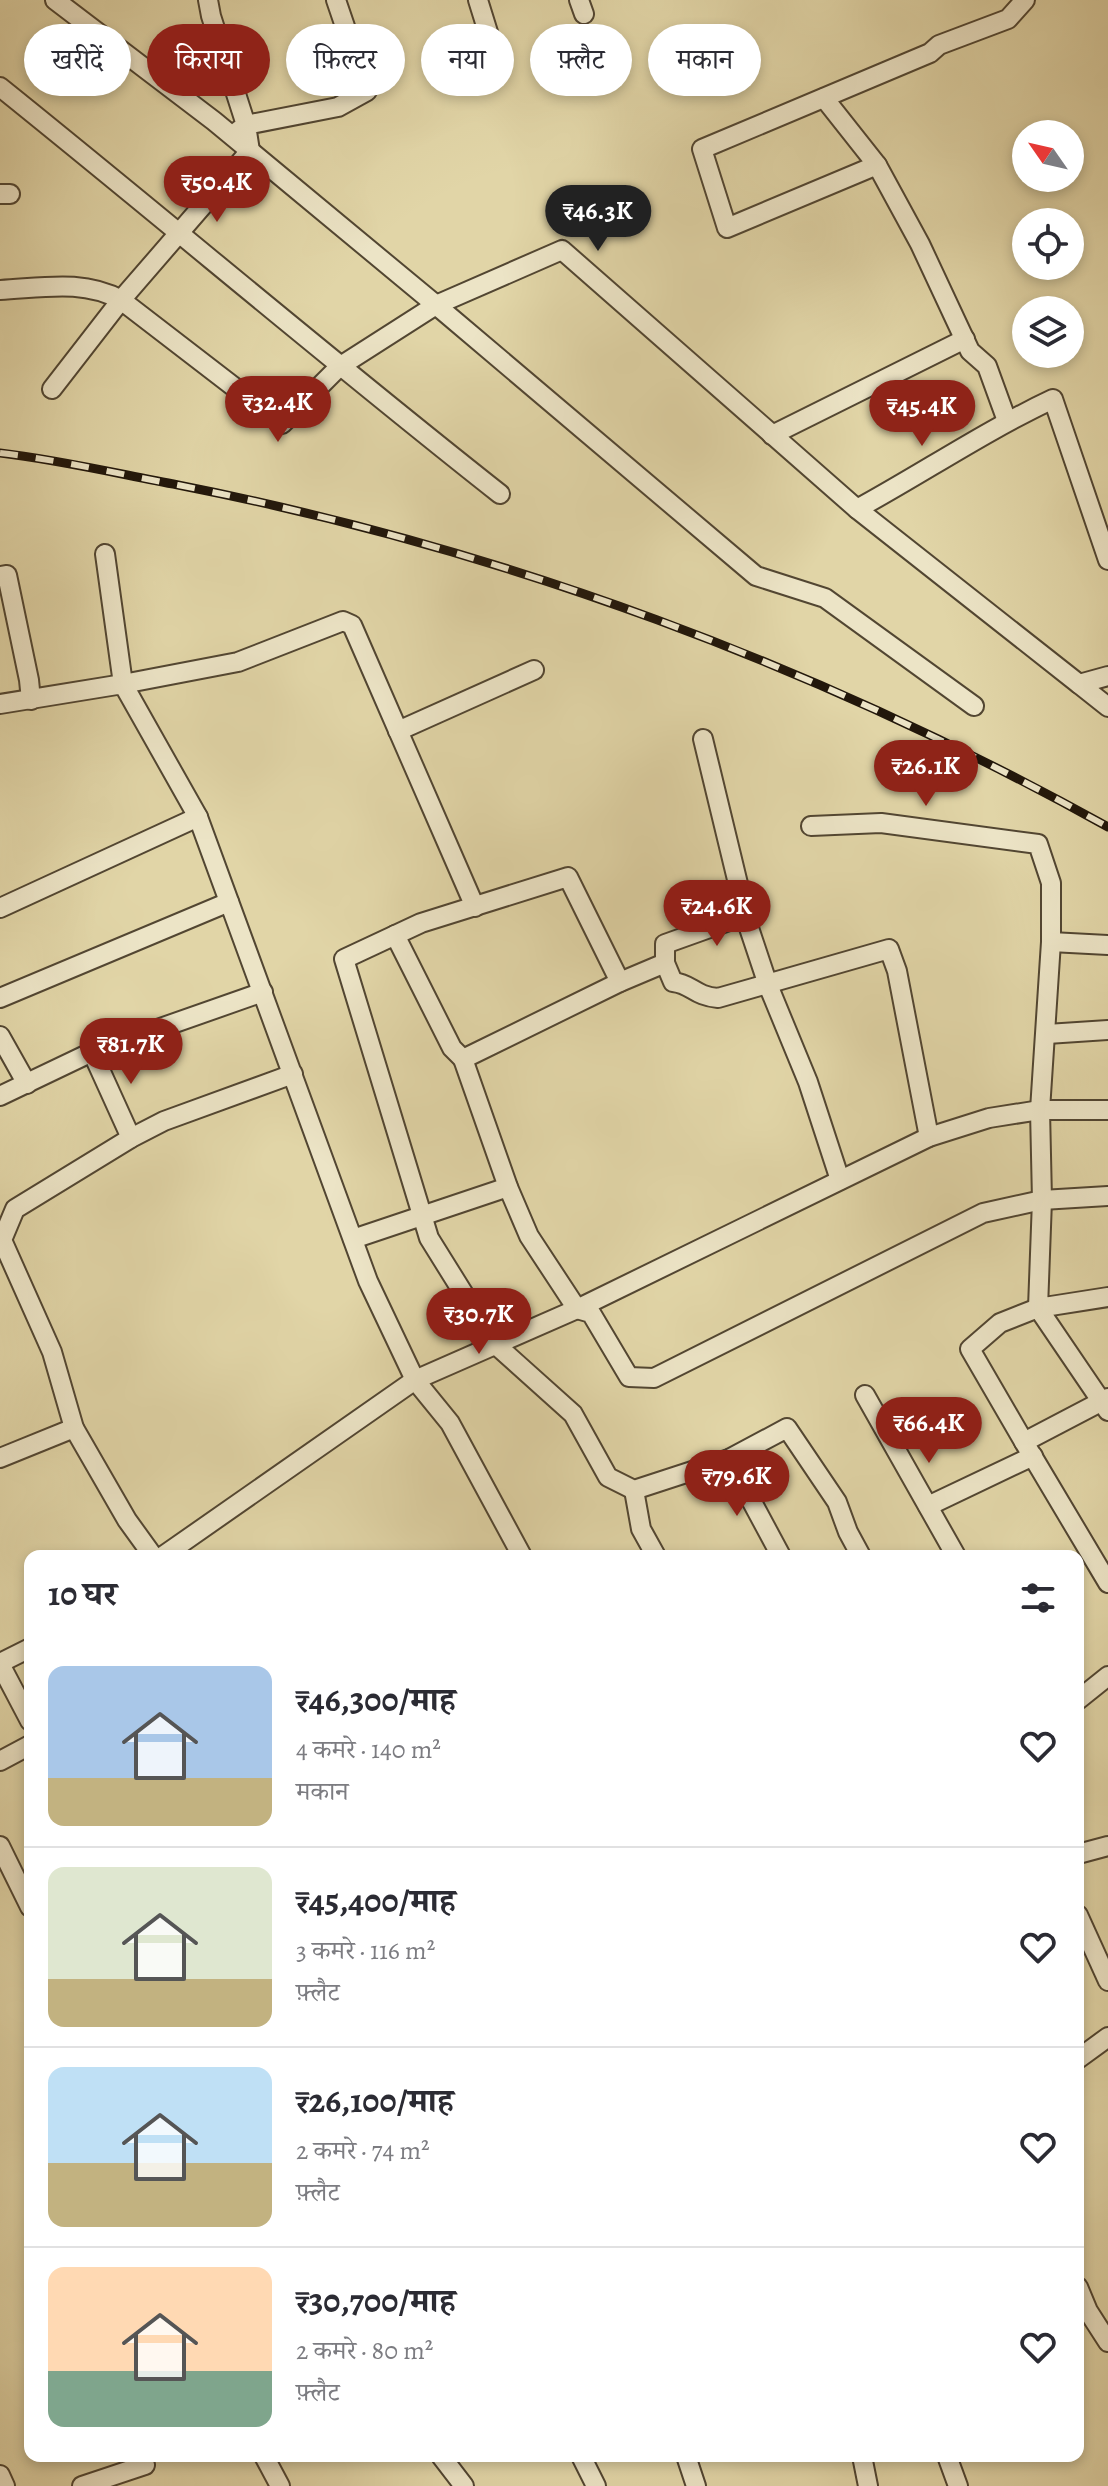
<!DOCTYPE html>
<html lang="hi">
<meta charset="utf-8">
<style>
body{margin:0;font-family:Alegreya,"Noto Serif Devanagari",serif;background:#f2f2f3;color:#2b2b33;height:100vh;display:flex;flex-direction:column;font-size:30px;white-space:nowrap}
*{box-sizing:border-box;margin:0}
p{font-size:26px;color:#7c7c81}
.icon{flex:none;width:44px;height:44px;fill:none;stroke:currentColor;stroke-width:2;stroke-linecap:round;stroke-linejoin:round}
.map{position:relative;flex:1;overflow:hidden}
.side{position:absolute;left:24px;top:1550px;width:1060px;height:912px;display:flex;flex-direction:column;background:#fff;border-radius:16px;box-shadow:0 4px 12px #0003}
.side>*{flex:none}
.top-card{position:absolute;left:24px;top:24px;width:1060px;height:72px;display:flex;gap:16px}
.needle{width:52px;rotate:304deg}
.tools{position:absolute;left:1012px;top:120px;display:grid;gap:16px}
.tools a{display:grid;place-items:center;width:72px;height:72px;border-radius:50%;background:#fff;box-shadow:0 4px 12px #0003;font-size:40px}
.price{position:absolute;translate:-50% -68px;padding:0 18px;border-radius:28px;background:#8f2418;color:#fff;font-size:26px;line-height:52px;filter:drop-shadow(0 2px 4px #0008)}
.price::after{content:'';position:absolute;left:50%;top:48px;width:24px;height:18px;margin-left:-12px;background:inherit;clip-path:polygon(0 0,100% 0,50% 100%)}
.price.current{background:#222;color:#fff}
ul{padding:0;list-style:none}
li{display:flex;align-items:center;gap:24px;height:200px;padding:0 24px}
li+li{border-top:2px solid #e1e1e2}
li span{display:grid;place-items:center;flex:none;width:224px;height:160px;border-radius:16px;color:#555}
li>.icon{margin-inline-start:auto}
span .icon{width:96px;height:96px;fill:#fffc;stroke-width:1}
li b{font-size:34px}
h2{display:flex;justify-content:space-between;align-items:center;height:96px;padding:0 24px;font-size:34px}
.pill{padding:0 28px;border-radius:36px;background:#fff;box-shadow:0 4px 12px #0003;font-size:28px;line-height:72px}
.pill.current{background:#8f2418;color:#fff}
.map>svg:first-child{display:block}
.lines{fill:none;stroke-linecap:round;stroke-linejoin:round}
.street-casing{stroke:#524632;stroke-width:22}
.street{stroke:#ece4c6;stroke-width:18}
.rail-casing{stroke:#22170b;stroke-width:9}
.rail{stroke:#ece4c6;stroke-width:6;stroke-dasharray:18;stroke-linecap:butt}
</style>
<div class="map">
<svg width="1108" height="2486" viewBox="0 0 1108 2486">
<rect width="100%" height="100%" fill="#e1d5a7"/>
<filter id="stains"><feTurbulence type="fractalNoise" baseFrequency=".0025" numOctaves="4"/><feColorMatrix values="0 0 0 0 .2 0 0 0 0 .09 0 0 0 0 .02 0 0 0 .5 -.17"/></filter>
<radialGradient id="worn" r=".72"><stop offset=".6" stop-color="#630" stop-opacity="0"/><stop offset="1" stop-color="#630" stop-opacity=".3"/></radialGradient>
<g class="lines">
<defs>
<g id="street">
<path d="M55 0 214 121 436 305 562 250 857 509 1079 684 1108 676"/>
<path d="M208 0 211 16 246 125 238 131"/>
<path d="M478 0 496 58"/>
<path d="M579 0 584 14"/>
<path d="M0 87C168 222 331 361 500 494"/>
<path d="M824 98 877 165 920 244 970 351 987 366 1007 421"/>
<path d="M877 165 727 228 702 149 930 53 939 45 1008 19 1025 0"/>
<path d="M0 194H10"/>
<path d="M0 290C42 288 83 279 121 300L282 424 339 367 436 305 756 576 825 598 974 706"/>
<path d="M52 389 121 300 250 151 246 125 338 107 367 91 336 0"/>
<path d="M772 435 965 339"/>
<path d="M857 509C923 473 985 431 1053 399L1108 560"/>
<path d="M105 554 123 684 238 662 343 621 352 625 475 907"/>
<path d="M0 576 7 575 29 680 31 700"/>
<path d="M1079 684 1108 707"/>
<path d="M0 704 123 684 198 817 368 1281 415 1380 450 1423 522 1556"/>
<path d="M398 731 534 670"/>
<path d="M703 739 748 925 768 985 808 1082 840 1180"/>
<path d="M811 826 881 823 1038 844 1051 883V942L1040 1110 1042 1200 1038 1308 1108 1297"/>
<path d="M0 908 198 817"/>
<path d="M746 915 665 944V963L673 982C692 984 694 996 718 998L889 949 897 971 929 1137"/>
<path d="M395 935 452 1048 463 1059 620 982 665 963"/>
<path d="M1051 942 1108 945"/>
<path d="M620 982 568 877 421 923 344 959 429 1238 495 1344 573 1414 608 1477 634 1490 729 1459 787 1428 837 1502 848 1532 861 1556"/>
<path d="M0 998 229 902"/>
<path d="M1047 1034 1108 1030"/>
<path d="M0 1036 27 1084"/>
<path d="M92 1052 131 1138"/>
<path d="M463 1059 508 1187 529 1236 577 1309 591 1313 629 1377 654 1378 983 1213 1042 1200 1108 1196"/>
<path d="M0 1096 92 1052 263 992"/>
<path d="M353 1239 508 1187"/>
<path d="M865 1395 956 1556"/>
<path d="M1108 1398 1024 1442 1108 1583"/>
<path d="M1024 1442 970 1349 1000 1323 1038 1308 1108 1411"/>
<path d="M0 1458 74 1428"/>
<path d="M729 1459 781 1556"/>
<path d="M634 1490 641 1529 656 1556"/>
<path d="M928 1506 1033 1456"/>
<path d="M153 1556 127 1520 74 1428 52 1352 2 1240 15 1209 131 1138 164 1121 293 1074"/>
<path d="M163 1556 415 1380 577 1309 929 1137 989 1118 1040 1110H1108"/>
<path d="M0 1663 30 1648"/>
<path d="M0 1664 30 1721"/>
<path d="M1078 1700 1108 1676"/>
<path d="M0 1761 30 1745"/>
<path d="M0 1846 30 1907"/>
<path d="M1078 1854 1108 1846"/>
<path d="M1078 1915 1108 1981"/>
<path d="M1078 2059 1108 2037"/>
<path d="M1078 2287 1088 2311 1108 2342"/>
<path d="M264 2456 280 2486"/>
<path d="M441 2456 464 2486"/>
<path d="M581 2456 596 2486"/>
<path d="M686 2456 696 2486"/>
<path d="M862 2456 868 2486"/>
<path d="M947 2456 958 2486"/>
<path d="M0 2475 5 2486"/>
<path d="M82 2486 145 2465"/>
</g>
</defs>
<use href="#street" class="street-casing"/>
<use href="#street" class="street"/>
<defs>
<path id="rail" d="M0 453C60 460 119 474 178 485 504 549 818 666 1108 827"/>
</defs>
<use href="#rail" class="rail-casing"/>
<use href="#rail" class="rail"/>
</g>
<rect width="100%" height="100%" filter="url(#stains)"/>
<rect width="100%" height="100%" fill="url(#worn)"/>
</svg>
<div class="tools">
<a><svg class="needle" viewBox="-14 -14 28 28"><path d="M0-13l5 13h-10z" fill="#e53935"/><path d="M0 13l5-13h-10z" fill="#7c7c81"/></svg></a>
<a><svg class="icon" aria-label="locate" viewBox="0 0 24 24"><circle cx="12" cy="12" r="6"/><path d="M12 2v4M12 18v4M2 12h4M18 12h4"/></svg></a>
<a><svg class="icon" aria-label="layers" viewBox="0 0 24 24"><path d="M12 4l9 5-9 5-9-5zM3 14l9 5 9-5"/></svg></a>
</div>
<b class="price" style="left:217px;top:224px">₹50.4K</b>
<b class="price current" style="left:598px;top:253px">₹46.3K</b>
<b class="price" style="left:278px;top:444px">₹32.4K</b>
<b class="price" style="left:922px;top:448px">₹45.4K</b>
<b class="price" style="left:926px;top:808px">₹26.1K</b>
<b class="price" style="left:717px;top:948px">₹24.6K</b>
<b class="price" style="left:131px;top:1086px">₹81.7K</b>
<b class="price" style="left:479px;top:1356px">₹30.7K</b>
<b class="price" style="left:929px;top:1465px">₹66.4K</b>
<b class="price" style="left:737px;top:1518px">₹79.6K</b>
<div class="top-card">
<a class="pill">खरीदें</a>
<a class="pill current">किराया</a>
<a class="pill">फ़िल्टर</a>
<a class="pill">नया</a>
<a class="pill">फ़्लैट</a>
<a class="pill">मकान</a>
</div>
<section class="side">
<h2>10 घर<svg class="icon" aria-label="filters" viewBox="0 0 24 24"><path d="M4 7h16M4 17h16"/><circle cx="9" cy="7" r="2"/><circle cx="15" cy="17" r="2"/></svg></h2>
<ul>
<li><span style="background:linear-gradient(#a9c7e8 70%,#c2b280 0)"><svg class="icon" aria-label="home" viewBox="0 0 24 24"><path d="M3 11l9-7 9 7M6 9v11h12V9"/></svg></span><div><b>₹46,300/माह</b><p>4 कमरे · 140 m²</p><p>मकान</p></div><svg class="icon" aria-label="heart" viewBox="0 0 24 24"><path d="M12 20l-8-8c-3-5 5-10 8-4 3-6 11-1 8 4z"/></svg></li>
<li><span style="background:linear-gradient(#dfe7d0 70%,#c2b280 0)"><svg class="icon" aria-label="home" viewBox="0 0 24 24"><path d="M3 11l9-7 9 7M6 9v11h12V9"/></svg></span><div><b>₹45,400/माह</b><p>3 कमरे · 116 m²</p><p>फ़्लैट</p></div><svg class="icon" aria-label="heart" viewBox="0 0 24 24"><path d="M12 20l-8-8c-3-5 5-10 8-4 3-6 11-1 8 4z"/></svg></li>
<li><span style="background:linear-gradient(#bfe0f5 60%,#c2b280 0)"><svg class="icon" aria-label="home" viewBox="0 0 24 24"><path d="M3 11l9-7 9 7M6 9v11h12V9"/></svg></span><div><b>₹26,100/माह</b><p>2 कमरे · 74 m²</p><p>फ़्लैट</p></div><svg class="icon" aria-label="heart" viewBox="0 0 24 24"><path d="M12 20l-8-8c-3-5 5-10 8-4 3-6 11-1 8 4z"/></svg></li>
<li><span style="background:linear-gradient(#ffd9b3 65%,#7fa58c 0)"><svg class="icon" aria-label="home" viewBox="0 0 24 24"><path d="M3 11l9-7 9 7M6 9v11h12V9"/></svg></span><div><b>₹30,700/माह</b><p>2 कमरे · 80 m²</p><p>फ़्लैट</p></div><svg class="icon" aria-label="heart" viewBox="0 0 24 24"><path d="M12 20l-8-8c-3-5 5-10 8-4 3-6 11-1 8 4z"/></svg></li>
</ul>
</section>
</div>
